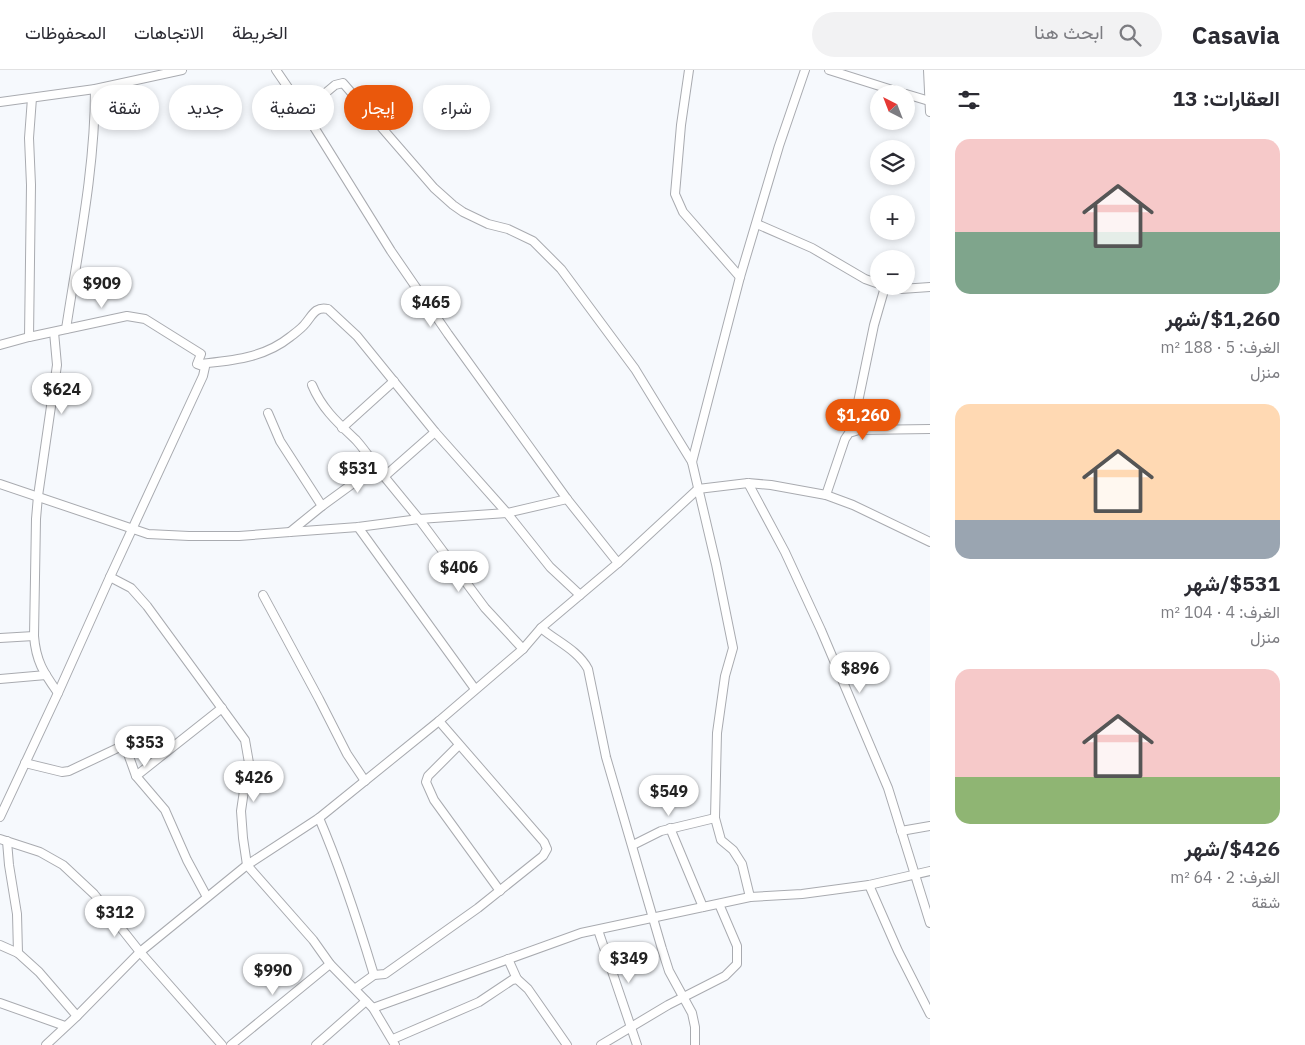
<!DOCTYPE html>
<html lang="ar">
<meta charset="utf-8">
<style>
body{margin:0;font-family:"IBM Plex Sans",Vazirmatn,sans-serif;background:#f2f2f3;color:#2b2b33;direction:rtl;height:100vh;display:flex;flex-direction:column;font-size:19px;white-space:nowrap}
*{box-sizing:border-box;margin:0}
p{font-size:16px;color:#7c7c81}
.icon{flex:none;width:28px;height:28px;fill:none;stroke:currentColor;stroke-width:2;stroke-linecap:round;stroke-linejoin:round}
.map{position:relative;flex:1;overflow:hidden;direction:ltr}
.details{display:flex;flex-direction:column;background:#fff;width:375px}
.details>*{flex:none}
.top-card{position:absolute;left:15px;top:15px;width:475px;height:45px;direction:rtl;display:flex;gap:10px}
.needle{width:32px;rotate:318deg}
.tools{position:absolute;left:870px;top:15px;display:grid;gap:10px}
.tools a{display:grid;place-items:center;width:45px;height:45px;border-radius:50%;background:#fff;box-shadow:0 2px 8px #0003;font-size:25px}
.price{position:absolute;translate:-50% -42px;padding:0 11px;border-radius:18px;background:#fff;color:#222;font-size:16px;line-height:32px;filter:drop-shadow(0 1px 2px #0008)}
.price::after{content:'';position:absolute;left:50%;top:30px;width:15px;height:11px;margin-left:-8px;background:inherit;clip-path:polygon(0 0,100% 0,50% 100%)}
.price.active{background:#ea580c;color:#fff}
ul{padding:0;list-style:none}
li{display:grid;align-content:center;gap:10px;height:265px;padding:0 25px}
li span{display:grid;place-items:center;height:155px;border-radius:15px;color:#555}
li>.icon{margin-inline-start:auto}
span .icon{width:90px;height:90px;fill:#fffc;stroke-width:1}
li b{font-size:21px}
h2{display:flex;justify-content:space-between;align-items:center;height:60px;padding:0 25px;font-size:21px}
.tag{padding:0 18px;border-radius:22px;background:#fff;box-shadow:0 2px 8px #0003;font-size:18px;line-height:45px}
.tag.active{background:#ea580c;color:#fff}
header{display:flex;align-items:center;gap:30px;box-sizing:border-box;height:70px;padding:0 25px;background:#fff;border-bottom:1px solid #e1e1e2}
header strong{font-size:24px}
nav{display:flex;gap:28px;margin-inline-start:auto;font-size:18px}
.search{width:350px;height:45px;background:#f2f2f3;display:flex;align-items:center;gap:12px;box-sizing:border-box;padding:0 18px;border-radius:28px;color:#7c7c81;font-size:19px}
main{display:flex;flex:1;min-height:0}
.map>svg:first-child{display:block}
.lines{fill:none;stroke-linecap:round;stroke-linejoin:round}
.minor-casing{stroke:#a9abb0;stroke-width:10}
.minor{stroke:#fff;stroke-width:8}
</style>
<header>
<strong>Casavia</strong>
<div class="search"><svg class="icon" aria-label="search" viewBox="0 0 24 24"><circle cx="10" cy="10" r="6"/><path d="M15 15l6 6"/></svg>ابحث هنا</div>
<nav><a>الخريطة</a><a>الاتجاهات</a><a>المحفوظات</a></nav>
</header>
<main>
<section class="details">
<h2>العقارات: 13<svg class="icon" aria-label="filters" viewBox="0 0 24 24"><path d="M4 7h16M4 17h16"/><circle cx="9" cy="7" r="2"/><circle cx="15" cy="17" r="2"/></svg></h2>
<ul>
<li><span style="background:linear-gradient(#f6c9c9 60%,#7fa58c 0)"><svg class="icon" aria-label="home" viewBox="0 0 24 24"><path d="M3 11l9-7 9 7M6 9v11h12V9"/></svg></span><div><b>$1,260/شهر</b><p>الغرف: 5 · 188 m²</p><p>منزل</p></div></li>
<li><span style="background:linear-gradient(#ffd9b3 75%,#9aa5b1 0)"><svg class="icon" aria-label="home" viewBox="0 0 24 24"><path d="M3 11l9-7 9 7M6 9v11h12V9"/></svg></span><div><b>$531/شهر</b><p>الغرف: 4 · 104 m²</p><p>منزل</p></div></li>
<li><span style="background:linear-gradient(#f6c9c9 70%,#8fb573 0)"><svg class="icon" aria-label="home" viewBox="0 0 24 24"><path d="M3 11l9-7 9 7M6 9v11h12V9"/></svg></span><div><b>$426/شهر</b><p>الغرف: 2 · 64 m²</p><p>شقة</p></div></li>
</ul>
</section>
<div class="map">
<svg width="930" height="975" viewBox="0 0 930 975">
<rect width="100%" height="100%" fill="#f6f9fd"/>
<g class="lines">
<defs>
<g id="minor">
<path d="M276 0 304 41 391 181 448 264 567 429 618 493"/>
<path d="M689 0 681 55 675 124 683 142 740 207"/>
<path d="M829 0 905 24"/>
<path d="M928 0 930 42"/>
<path d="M906 24 929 31"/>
<path d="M0 32 95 19 182 0"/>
<path d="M304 41 335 15 343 13 434 118 453 135 463 142 488 154 508 159 533 171 561 199 635 299 692 392"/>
<path d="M757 154 812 178 865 209 879 214"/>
<path d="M884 216 901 219 930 217"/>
<path d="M66 259C78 180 95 100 95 19"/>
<path d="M54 262 57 295 38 426 36 449 34 566C36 592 44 603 58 623"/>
<path d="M29 267 31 115 29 68 32 28"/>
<path d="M0 275 29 267 127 246 145 249 201 284 197 294 205 297 203 306 110 507 58 623 0 747"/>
<path d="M199 294C231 291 264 288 290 267 295 263 301 259 305 254 312 246 315 236 328 239L357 266 435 362 507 443 550 497 580 525"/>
<path d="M312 315C322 339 338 353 356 370 364 379 371 389 378 399"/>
<path d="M268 343 280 371 322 436"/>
<path d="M342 358 394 311"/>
<path d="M852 361 874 255 885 217"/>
<path d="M385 406 435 362"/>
<path d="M748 413 785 482 821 560 888 718 930 853"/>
<path d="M0 414 148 464 189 466H239L290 462 358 457 419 449 507 443 567 429"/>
<path d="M826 425 845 369 849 363 859 360 930 359"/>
<path d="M358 457 475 619"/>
<path d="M290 462 322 436 370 401 378 399 419 449 485 538 523 579"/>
<path d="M110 507 131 518 147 536 245 670 249 693 246 707 241 741 243 768 247 795 313 870 330 894 373 938 395 975"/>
<path d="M263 525 319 629 347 684 365 711"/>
<path d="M541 558C556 571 578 580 588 599L606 687 662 879 669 901 692 943 695 957V975"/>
<path d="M0 568 34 566"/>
<path d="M0 609 46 605"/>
<path d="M459 675 428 706 426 712 434 730 500 821"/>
<path d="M25 693 62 702 69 701 122 676 127 681 136 706 165 740 187 790 207 827"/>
<path d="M136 706 222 638"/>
<path d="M319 748C341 799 358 852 374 905"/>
<path d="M670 758 703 837"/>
<path d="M901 761 930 756"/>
<path d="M0 769 40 782 63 795 94 824 140 882 222 975"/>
<path d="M7 771 9 795 17 844 18 883"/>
<path d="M633 775 661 761 715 748"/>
<path d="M869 815 898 881 930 944"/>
<path d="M750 827 742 794 733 780 721 770 715 748 717 663 725 606 733 578 716 494 692 392 740 207 779 76 805 0"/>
<path d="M598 860 637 975"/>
<path d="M0 875 18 883 39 902 77 946"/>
<path d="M508 889 517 909"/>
<path d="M356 918 374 905 385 904 478 838 543 786 547 779 544 772 439 651"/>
<path d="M0 933 65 956"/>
<path d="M373 938 581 863 750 827 802 824 869 815 930 801"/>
<path d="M393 969 479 932 512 910 517 909 528 919 567 975"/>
<path d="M46 975 77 946 140 882 247 795 319 748 439 651 523 579 541 558 618 493 698 419 748 413 771 415 826 425 853 435 930 472"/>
<path d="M231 975 330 894"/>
<path d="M316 975 366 931"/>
<path d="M601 975 668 935 725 906 737 894V876L719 834"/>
</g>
</defs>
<use href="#minor" class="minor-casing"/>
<use href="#minor" class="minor"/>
</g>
</svg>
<div class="tools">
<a><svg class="needle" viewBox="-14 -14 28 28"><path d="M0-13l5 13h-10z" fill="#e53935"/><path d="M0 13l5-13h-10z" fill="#7c7c81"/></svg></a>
<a><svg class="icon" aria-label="layers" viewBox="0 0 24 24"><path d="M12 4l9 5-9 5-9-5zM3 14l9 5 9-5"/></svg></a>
<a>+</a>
<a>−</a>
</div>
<b class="price" style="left:102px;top:239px">$909</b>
<b class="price" style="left:431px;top:258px">$465</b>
<b class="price" style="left:62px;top:345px">$624</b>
<b class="price active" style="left:863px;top:371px">$1,260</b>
<b class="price" style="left:358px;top:424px">$531</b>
<b class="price" style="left:459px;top:523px">$406</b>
<b class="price" style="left:860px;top:624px">$896</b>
<b class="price" style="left:145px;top:698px">$353</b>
<b class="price" style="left:254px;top:733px">$426</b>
<b class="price" style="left:669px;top:747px">$549</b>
<b class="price" style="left:115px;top:868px">$312</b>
<b class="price" style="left:629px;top:914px">$349</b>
<b class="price" style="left:273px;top:926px">$990</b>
<div class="top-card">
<a class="tag">شراء</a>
<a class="tag active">إيجار</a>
<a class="tag">تصفية</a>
<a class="tag">جديد</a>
<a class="tag">شقة</a>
</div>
</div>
</main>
